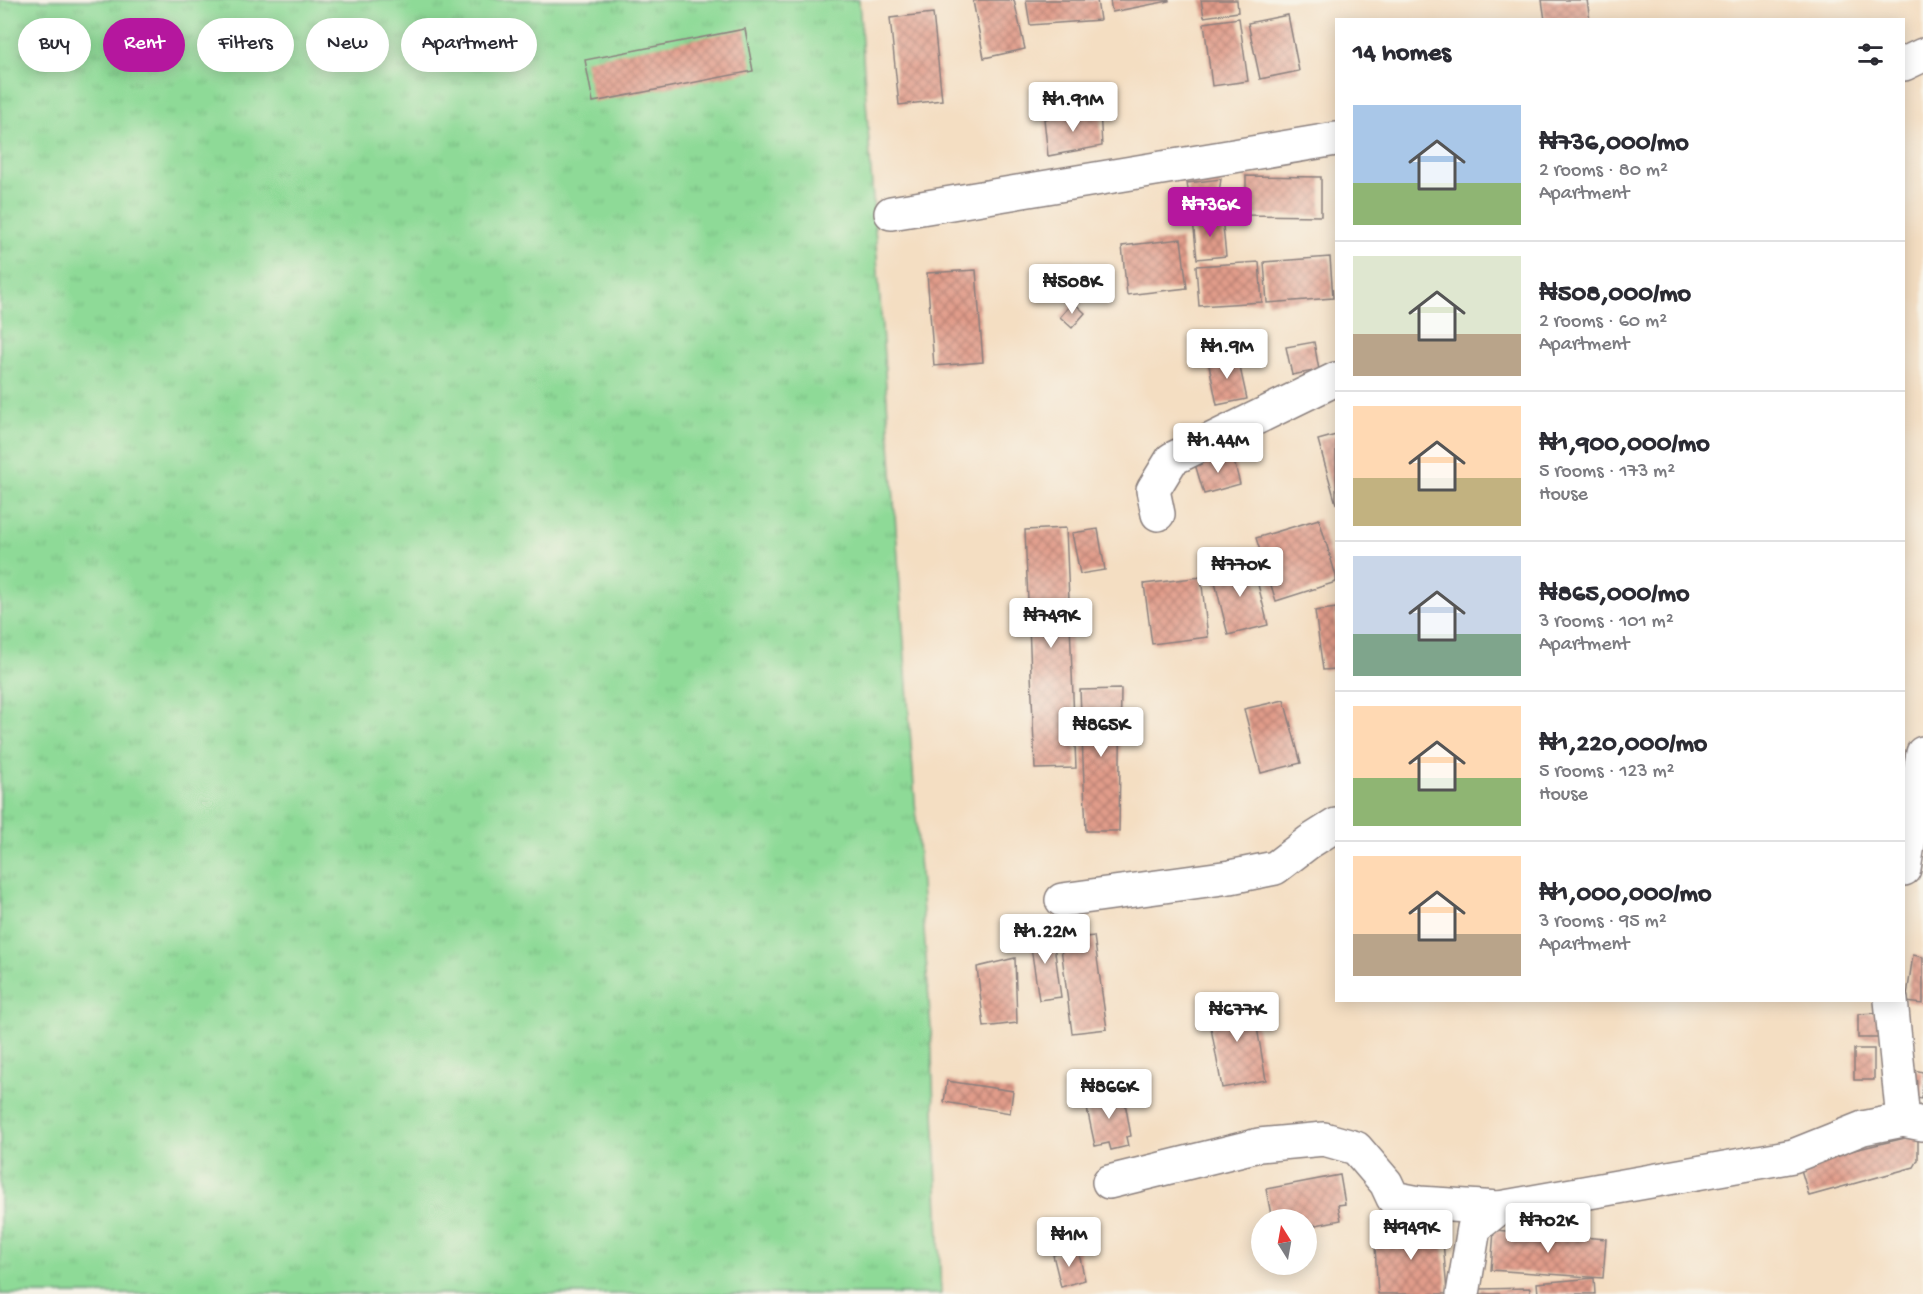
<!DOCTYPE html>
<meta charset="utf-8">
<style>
body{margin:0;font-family:"Gochi Hand",sans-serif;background:#f7f7f7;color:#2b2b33;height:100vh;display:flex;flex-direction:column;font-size:22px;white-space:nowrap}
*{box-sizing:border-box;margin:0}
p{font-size:20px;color:#7c7c81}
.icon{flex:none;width:33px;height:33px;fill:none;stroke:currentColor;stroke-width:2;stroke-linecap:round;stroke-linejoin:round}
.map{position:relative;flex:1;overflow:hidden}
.side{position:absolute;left:1335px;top:18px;width:570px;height:984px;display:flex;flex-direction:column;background:#fff;border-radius:0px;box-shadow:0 3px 15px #0003}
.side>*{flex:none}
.guide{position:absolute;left:18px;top:18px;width:570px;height:54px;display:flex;gap:12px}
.needle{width:39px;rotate:349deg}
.controls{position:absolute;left:1251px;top:1209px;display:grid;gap:12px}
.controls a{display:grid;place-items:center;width:66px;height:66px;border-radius:50%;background:#fff;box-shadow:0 3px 15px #0003;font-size:30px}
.price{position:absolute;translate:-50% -51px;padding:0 14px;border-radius:6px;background:#fff;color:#222;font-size:20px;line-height:39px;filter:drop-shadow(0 2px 3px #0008)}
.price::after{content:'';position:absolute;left:50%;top:36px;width:18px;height:14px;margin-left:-9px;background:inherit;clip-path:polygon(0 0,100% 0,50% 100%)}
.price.current{background:#b5179e;color:#fff}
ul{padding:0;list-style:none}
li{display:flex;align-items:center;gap:18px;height:150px;padding:0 18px}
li+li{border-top:2px solid #e1e1e2}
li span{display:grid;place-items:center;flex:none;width:168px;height:120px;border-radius:0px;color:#555}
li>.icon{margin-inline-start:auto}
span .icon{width:72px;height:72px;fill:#fffc;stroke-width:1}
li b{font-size:26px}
h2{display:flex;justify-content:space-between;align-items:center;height:72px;padding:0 18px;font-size:26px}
.chip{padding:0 21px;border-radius:27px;background:#fff;box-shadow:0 3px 15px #0003;font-size:21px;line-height:54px}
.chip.current{background:#b5179e;color:#fff}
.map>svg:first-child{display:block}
.grass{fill:url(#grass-tufts);stroke:#587e69;stroke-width:1.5}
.building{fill:url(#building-cross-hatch)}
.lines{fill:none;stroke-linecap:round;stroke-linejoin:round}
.street-casing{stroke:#8b807e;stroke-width:36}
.street{stroke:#fff;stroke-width:33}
</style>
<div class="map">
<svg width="1923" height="1294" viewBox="0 0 1923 1294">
<defs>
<pattern id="grass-tufts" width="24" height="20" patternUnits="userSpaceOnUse" patternTransform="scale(1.5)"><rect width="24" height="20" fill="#8eda97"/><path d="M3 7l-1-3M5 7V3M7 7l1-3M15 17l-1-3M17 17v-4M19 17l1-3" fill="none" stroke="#7abb83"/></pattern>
<pattern id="building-cross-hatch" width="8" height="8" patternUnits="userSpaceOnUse" patternTransform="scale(1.5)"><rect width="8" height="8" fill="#e19c8a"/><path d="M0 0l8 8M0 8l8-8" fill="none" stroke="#b67f72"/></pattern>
</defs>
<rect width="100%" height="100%" fill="#f7f3e8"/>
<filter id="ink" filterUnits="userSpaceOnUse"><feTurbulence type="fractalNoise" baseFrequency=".0167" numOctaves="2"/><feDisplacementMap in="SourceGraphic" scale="12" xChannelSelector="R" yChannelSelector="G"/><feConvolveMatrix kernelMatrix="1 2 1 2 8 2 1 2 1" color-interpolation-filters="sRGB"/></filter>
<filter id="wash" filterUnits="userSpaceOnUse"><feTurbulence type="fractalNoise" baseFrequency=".008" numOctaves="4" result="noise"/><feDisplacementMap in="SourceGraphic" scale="24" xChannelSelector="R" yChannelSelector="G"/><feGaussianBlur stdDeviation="1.35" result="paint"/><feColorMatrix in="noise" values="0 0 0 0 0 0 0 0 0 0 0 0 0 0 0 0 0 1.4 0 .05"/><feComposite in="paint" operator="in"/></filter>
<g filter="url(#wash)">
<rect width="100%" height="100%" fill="#f4dec2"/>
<path class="grass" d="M0 0H859L931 1029 941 1294H0Z"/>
<g id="blocks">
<g class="building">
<path d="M979 0H1014L1025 49 984 58 973 1Z"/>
<path d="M1026 0H1097L1100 20 1030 25Z"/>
<path d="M1110 0H1169V1L1112 12Z"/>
<path d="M1201 0H1237L1238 12 1204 17Z"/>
<path d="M1542 0H1587L1590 20H1545Z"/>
<path d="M933 13 942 100 899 105 890 18Z"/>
<path d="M1288 15 1299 71 1260 79 1248 23Z"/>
<path d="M1239 18 1248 81 1212 86 1204 23Z"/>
<path d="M745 29 753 71 593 102 585 60Z"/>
<path d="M1100 110 1102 146 1048 156 1044 119Z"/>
<path d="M1246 176 1321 177V216L1246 215Z"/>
<path d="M1221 179 1217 205 1191 209 1187 183Z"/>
<path d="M1222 217 1226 256 1197 259 1193 220Z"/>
<path d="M1181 239 1187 288 1127 295 1122 246Z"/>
<path d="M1330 257 1333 298 1267 303 1264 262Z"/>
<path d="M1259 262 1262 302 1199 306 1196 266Z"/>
<path d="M976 270 983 362 934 366 927 273Z"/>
<path d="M1073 302 1085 313 1072 328 1060 317Z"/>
<path d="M1314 342 1319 370 1292 375 1286 347Z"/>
<path d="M1237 354 1247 399 1217 405 1208 360Z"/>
<path d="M1336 435V504L1318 440Z"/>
<path d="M1232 454 1240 484 1204 494 1195 464Z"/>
<path d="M1319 519 1336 576V582L1276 601 1256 538Z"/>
<path d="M1066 528 1076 768 1035 769 1025 530Z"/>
<path d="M1098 529 1105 570 1080 574 1072 533Z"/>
<path d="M1252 560 1268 625 1228 635 1212 570Z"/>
<path d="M1201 577 1208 637 1152 644 1144 584Z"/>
<path d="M1336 608V669L1323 670 1315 611Z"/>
<path d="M1121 689 1119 831H1086L1080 690Z"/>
<path d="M1284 700 1301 763 1261 773 1244 709Z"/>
<path d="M1052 930 1061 997 1039 1000 1029 934Z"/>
<path d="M1094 936 1107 1029 1072 1033 1060 940Z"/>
<path d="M1913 955 1923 957V1004L1906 1002Z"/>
<path d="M1015 958 1017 1023 984 1027 977 967Z"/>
<path d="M1252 998 1266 1080 1222 1088 1207 1006Z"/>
<path d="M1879 1013 1880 1038H1858V1014Z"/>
<rect x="1854" y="1049" width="20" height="31"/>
<path d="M1914 1070 1923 1072 1922 1099 1909 1097Z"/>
<path d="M947 1081 1013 1091 1010 1113 944 1102Z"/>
<path d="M1123 1091 1131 1136 1126 1137 1128 1146 1111 1150 1109 1143 1095 1146 1085 1099Z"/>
<path d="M1918 1135V1160L1914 1167 1809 1196 1799 1163Z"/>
<path d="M1340 1175 1345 1204 1338 1205 1341 1220 1306 1227V1220H1272L1266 1189Z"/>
<path d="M1442 1226 1447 1294H1378L1374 1231Z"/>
<path d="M1494 1230 1606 1239 1603 1278 1491 1270Z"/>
<path d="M1078 1249 1085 1280 1061 1287 1053 1255Z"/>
<path d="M1594 1278 1595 1294H1538L1537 1283Z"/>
<path d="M1530 1288V1294H1480V1289Z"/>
</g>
</g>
</g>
<g filter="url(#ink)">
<use href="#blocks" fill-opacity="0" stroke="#8b807e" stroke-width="1.5"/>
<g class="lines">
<defs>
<g id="street">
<path d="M1904 64 1923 55"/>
<path d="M891 213 1336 139"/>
<path d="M1158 514 1153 490 1172 459 1336 379"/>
<path d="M1904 869 1923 753"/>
<path d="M1062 900 1230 877 1275 868 1309 842 1336 825"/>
<path d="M1891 1000 1903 1120"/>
<path d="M1109 1182 1259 1145 1324 1139 1356 1148 1386 1183 1393 1198 1419 1203 1499 1208"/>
<path d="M1463 1294 1474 1228 1499 1208 1793 1156 1863 1128 1903 1120 1923 1124"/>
</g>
</defs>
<use href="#street" class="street-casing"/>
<use href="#street" class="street"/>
</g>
</g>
</svg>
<div class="controls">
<a><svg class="needle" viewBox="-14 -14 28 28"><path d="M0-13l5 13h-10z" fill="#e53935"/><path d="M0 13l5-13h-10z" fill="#7c7c81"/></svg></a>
</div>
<b class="price" style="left:1073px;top:133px">₦1.91M</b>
<b class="price current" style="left:1210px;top:238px">₦736K</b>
<b class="price" style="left:1072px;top:315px">₦508K</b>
<b class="price" style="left:1227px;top:380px">₦1.9M</b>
<b class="price" style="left:1218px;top:474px">₦1.44M</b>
<b class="price" style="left:1240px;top:598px">₦770K</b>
<b class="price" style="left:1051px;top:649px">₦749K</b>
<b class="price" style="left:1101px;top:758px">₦865K</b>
<b class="price" style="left:1045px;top:965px">₦1.22M</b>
<b class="price" style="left:1237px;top:1043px">₦677K</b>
<b class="price" style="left:1109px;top:1120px">₦866K</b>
<b class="price" style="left:1548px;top:1254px">₦702K</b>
<b class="price" style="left:1411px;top:1261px">₦949K</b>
<b class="price" style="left:1069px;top:1268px">₦1M</b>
<div class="guide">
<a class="chip">Buy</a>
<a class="chip current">Rent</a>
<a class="chip">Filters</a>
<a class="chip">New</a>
<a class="chip">Apartment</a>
</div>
<section class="side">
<h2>14 homes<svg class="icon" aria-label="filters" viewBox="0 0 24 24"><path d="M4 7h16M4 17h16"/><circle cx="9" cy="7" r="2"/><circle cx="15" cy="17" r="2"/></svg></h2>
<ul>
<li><span style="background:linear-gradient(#a9c7e8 65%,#8fb573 0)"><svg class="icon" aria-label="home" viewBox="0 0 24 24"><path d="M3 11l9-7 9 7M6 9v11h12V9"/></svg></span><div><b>₦736,000/mo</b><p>2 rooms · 80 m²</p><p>Apartment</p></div></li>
<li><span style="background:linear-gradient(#dfe7d0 65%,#b9a48a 0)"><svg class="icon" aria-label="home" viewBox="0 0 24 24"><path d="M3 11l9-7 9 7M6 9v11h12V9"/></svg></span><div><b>₦508,000/mo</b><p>2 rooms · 60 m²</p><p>Apartment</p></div></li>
<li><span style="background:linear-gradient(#ffd9b3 60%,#c2b280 0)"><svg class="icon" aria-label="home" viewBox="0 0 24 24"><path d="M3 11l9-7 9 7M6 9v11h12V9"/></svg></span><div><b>₦1,900,000/mo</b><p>5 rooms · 173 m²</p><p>House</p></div></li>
<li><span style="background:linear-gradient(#c9d6e8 65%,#7fa58c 0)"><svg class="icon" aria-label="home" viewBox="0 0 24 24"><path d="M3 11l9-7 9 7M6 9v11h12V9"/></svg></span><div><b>₦865,000/mo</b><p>3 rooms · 101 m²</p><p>Apartment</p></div></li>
<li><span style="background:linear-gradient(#ffd9b3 60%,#8fb573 0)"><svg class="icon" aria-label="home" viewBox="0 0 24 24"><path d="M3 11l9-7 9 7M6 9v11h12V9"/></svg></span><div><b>₦1,220,000/mo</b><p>5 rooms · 123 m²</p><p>House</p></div></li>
<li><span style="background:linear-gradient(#ffd9b3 65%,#b9a48a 0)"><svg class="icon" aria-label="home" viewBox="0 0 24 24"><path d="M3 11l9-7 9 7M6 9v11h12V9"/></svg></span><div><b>₦1,000,000/mo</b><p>3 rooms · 95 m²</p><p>Apartment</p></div></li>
</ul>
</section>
</div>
